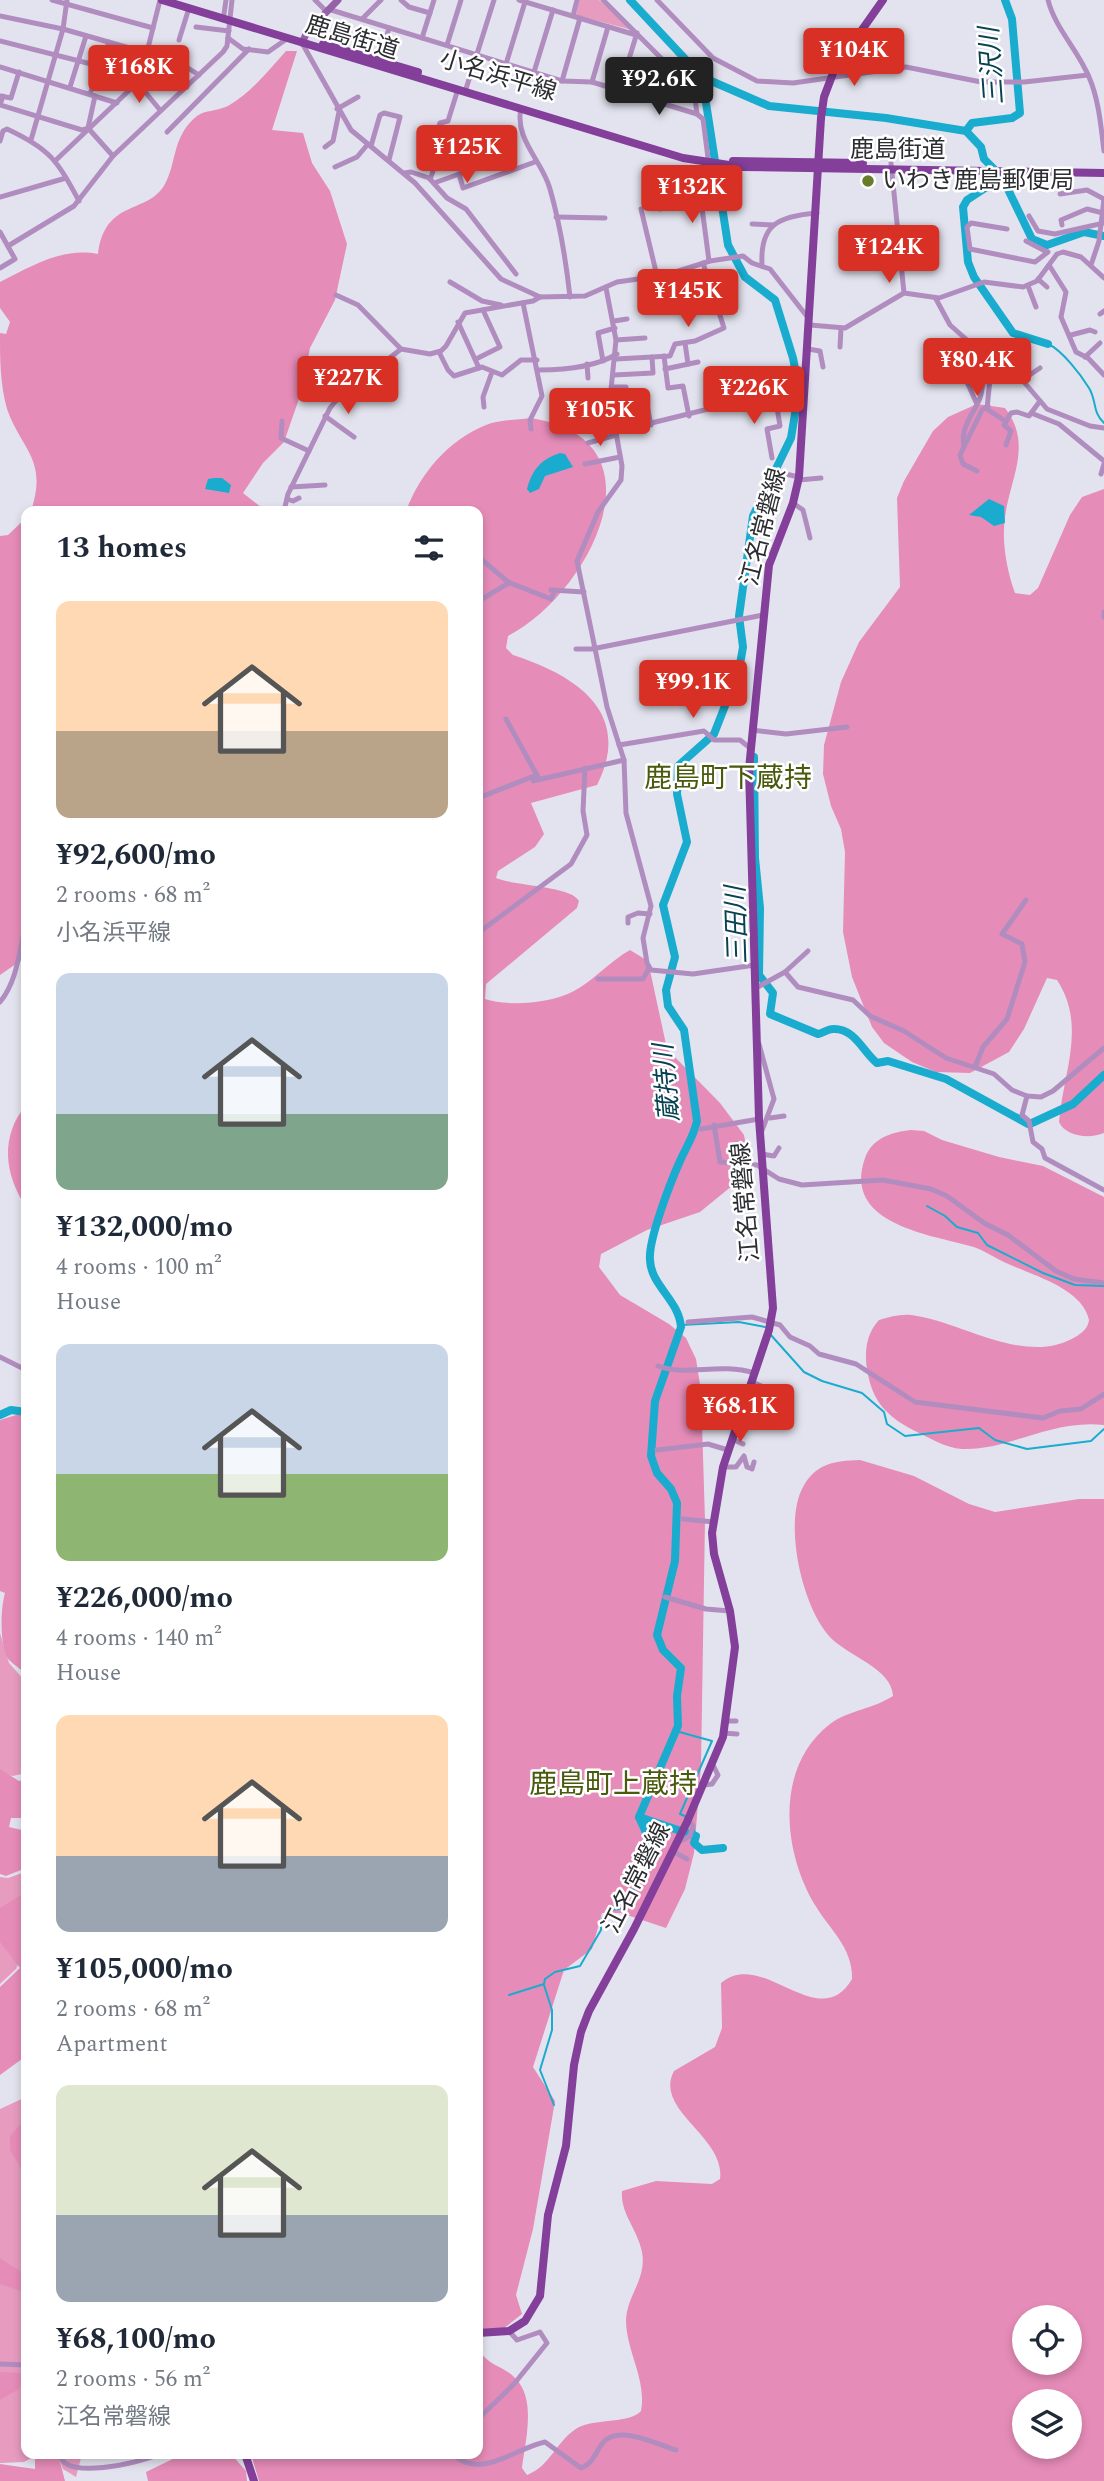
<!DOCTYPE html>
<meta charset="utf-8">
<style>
body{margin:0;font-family:Spectral,"Noto Sans JP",serif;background:#f2f2f3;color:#1f2937;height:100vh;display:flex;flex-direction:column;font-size:26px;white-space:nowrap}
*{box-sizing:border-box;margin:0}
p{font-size:23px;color:#747a83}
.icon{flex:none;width:38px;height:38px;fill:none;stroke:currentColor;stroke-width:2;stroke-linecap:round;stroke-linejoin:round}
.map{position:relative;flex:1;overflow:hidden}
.drawer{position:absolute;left:21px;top:506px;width:462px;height:1953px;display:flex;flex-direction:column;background:#fff;border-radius:14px;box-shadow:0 4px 10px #0003}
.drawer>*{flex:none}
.fabs{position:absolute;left:1012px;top:2305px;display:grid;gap:14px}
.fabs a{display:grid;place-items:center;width:70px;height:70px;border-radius:50%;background:#fff;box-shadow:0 4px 10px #0003;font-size:35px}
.price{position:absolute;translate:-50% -60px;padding:0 16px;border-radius:7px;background:#d93025;color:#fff;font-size:23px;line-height:46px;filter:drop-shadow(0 2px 4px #0008)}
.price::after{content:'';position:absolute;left:50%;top:42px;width:21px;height:16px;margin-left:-10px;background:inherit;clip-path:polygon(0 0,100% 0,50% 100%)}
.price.on{background:#222;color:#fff}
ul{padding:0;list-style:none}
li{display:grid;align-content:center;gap:14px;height:371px;padding:0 35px}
li span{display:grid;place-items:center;height:217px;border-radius:14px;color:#555}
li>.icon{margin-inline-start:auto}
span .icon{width:126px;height:126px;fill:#fffc;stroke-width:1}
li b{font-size:30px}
h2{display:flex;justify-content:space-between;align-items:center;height:84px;padding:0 35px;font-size:30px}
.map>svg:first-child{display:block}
.green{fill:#e69bbf}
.forest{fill:#e68cb8;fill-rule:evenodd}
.water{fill:#19acce}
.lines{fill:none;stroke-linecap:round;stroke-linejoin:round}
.stream{stroke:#19acce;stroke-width:2}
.river{stroke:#19acce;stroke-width:8}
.street{stroke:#b18dbf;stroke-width:5}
.secondary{stroke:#9761aa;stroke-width:7}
.primary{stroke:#833f9a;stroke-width:8}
.primary-bridge{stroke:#833f9a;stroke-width:8}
.poi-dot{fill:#697c2c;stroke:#fff;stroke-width:2.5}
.labels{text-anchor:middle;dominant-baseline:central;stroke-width:5;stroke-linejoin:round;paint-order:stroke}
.street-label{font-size:24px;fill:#2c2d31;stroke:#fff}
.poi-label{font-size:24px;fill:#2c2d31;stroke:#fff;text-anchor:start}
.water-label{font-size:26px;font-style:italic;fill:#074251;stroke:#fff}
.quarter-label{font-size:28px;fill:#4a5a0c;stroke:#fff}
</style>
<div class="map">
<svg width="1104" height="2481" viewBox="0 0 1104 2481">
<rect width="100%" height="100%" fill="#e3e3ef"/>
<g class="green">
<path d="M579 0H599L632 30 576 15Z"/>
<path d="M0 1633 9 1663 26 1682V1773L13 1776 0 1774Z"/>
<path d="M25 1872 21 1957 16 1969 0 1984V1877L8 1878Z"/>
<path d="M26 2097V2454H38L24 2462 0 2463V2109Z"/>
<path d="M57 2454H82L76 2477 63 2469Z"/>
</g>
<g class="forest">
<path d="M286 51H297L272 130 303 133 312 163 330 191 347 244 335 300 310 348 301 393 284 442 263 463 243 493 266 511H31C48 459 22 451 7 409 0 384 0 359 0 333L6 334 10 322 0 308V282C32 266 62 247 98 254 105 198 148 215 165 184 177 162 172 136 197 116 205 110 218 111 228 106 252 92 268 71 286 51Z"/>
<path d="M977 404 1005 408C1036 448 1005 485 1004 529 1003 549 1008 574 1015 593L1030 595 1038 588 1070 515 1082 497 1104 489V1133C1090 1139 1066 1137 1059 1122 1063 1072 1087 1026 1057 980L1047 978 1024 1029 1009 1052 970 1073 936 1072 912 1062 884 1043 872 1027 852 977 843 932 845 852 841 829 831 806 823 774 824 745 841 682 859 642 900 587 897 498 904 481 933 431 948 417Z"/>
<path d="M530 418C670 439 589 594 508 636L506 648 513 655C575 675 634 712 597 785L531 803 544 834 535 847 498 871 496 878C515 886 572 886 579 901L577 908 486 984 485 999C509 1007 550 1003 572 992 591 983 610 961 630 950L648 961 667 1049 720 1103 744 1135 748 1156 738 1181 700 1212 647 1230 601 1254 599 1267 620 1295 669 1324 686 1338 696 1359 701 1391 705 1520 701 1766 694 1853 685 1889 666 1928 621 1913H602L592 1949 564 1970 533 2067 555 2101 533 2229 516 2295 522 2314 503 2329H478V511H406C420 474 448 440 486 425 499 420 516 420 530 418Z"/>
<path d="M26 518V957L0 975V536L8 535Z"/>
<path d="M26 1105V1207C4 1174 0 1136 26 1105Z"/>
<path d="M911 1130 924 1131 942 1140 999 1157 1043 1166 1104 1197V1425C1051 1419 1008 1451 962 1449 945 1448 928 1437 913 1430 887 1416 874 1403 868 1375 864 1355 865 1335 879 1320 890 1317 900 1314 911 1315 962 1321 1026 1368 1077 1336 1083 1332 1088 1328 1089 1320 1082 1287 1030 1275 1004 1262 993 1257 982 1249 970 1246 927 1234 842 1223 865 1158 872 1138 892 1132 911 1130Z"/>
<path d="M26 1412V1675C21 1669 14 1665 8 1659 0 1645 0 1611 5 1593L0 1591V1420Z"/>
<path d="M860 1460 914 1476 969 1504 995 1512 1079 1499H1104V2481H259L251 2454H478V2349C491 2368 501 2364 515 2378 537 2399 525 2442 522 2468L527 2475C551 2466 557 2439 579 2427 596 2419 631 2423 641 2411 647 2379 626 2351 626 2320 627 2295 647 2279 642 2252 638 2230 620 2213 622 2191L656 2181 712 2184 720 2179C726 2137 653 2110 674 2071L715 2047 722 2028 721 1983C762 1947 819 2036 852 1979 853 1948 830 1930 815 1905 783 1852 774 1767 830 1724 849 1710 873 1709 893 1696 892 1668 847 1656 829 1636 802 1606 784 1525 802 1489 815 1463 834 1461 860 1460ZM1024 2317H1069V2362H1024ZM1024 2401H1069V2446H1024Z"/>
<path d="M0 1769 19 1781 26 1779V1818H11L9 1827 26 1831V1868L6 1876 0 1874Z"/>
<path d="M26 1892V2056L0 2075V1987L20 1968 0 1942V1908Z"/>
<path d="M26 2118V2177L10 2150V2136Z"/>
<path d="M0 2258 26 2275V2293L0 2284Z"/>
<path d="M0 2372 20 2373 24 2380 19 2389 0 2400Z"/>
<path d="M35 2454H58L65 2481H0V2464L35 2469Z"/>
<path d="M183 2454H231L246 2471 247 2481H148L146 2472Z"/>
</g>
<g class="water">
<path d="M560 453 565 454 573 467 545 476 539 489 530 493 527 489C532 470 541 459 560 453Z"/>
<path d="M214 478H222L231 485 229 493 205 489 208 479Z"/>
<path d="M989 499 1004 506 1005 523 994 526 981 517 969 515Z"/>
</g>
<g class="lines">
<g class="stream">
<path d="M1048 344C1062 350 1081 375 1089 388 1097 401 1092 412 1104 423"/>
<path d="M927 1206 945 1216 957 1227 978 1233 987 1245 1043 1273 1075 1285 1104 1286"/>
<path d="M681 1325 739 1322 765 1327"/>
<path d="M770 1334 804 1372 822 1381 862 1393 884 1412 887 1424 905 1436 979 1428 995 1440 1027 1449 1091 1441 1104 1429"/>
<path d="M676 1731 712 1741 680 1814 687 1817"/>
<path d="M694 1830 696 1836"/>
<path d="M544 1985 552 2010V2030L540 2070 554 2105"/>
<path d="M509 1995 544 1984 545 1979 555 1972 580 1966 601 1930V1920L607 1911 623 1908 655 1852"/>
</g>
<g class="river">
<path d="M630 0 702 77 769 106 886 118 966 131 981 147 984 159 1002 177 1032 239 1047 245 1084 232 1104 236"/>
<path d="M966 131 972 123 1012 118 1020 113 1012 19 1005 0"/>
<path d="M1002 177 967 200 963 207 968 262 974 277 1013 333 1048 344"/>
<path d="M754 757 755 858 760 908 759 975 773 993 770 1014 818 1034C823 1033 828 1029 833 1029 855 1028 863 1052 877 1063L888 1061 946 1079 1028 1124"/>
<path d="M1032 1123 1073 1104 1104 1075"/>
<path d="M0 1415 11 1410 26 1412"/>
<path d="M639 1817 696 1836 694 1843 702 1850 723 1848"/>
<path d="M655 1852 639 1817 678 1726 677 1696 681 1668 663 1650 657 1635 675 1561 677 1503 671 1489 657 1473 651 1456 655 1401 681 1327C679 1300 651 1286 650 1260 648 1240 671 1181 680 1161 686 1147 694 1136 697 1121L684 1030 668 1006 666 990 675 957 663 905 687 842 677 794 678 766 714 734 739 670 743 647 739 616 753 516 791 438 799 390 793 358 775 300 745 277 728 245 702 77"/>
</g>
<g class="street">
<path d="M52 0 153 28"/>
<path d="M315 0 326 11"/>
<path d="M401 0 409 7 430 13"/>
<path d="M519 0 636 35"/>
<path d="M657 0 713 58 757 81 793 83 906 67 981 82H1024L1088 75"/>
<path d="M1048 0C1055 28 1078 50 1089 77 1099 100 1101 127 1104 151"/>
<path d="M328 9 562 81 592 82 697 114 694 91 603 0"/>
<path d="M224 14 226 0"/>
<path d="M0 16 63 29 147 53"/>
<path d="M573 16 577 0"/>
<path d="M362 19 381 0"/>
<path d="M196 27 229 31"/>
<path d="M228 38 243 49 268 52 288 38"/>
<path d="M422 38 434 0"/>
<path d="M179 40 189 8"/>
<path d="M0 41 99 66"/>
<path d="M302 43 351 130 415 183 501 279 540 297 585 296 617 282 666 275 710 261 743 256 752 263 770 269 809 319"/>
<path d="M447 45 461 0"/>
<path d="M169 56 199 75"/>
<path d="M380 60 389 28"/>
<path d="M145 61 187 87"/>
<path d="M506 64 525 2"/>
<path d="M0 67 117 103"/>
<path d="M534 72 553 10"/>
<path d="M562 81 580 18"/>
<path d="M137 82 160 110"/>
<path d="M592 82 608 27"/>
<path d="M70 87 86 36"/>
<path d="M619 91 637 33"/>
<path d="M465 92 494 0"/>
<path d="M90 94 109 42"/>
<path d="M0 96 11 98 19 72"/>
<path d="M3 96 0 105 82 130 88 128 95 96"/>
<path d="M521 108C514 139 543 162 550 189 560 224 566 261 570 297"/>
<path d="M337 109 358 97"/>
<path d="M697 114 703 119 708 158"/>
<path d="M88 128 113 156"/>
<path d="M167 132 249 49"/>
<path d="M31 140 63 29 67 0"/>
<path d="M0 141 3 131 7 129C50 149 57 160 79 201"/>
<path d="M371 146 380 115 384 113 400 117 389 160"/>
<path d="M325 147 333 141 339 112"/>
<path d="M55 161 140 80 160 0"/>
<path d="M891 163 904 293"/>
<path d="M335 167 357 157 368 144"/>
<path d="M404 173 411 172 429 178 447 198 466 209 516 274"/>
<path d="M459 174 463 188 535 162"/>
<path d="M430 179C439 161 432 142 440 123L448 121 458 89"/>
<path d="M434 183 502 159 507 172"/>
<path d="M1060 194 1087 190 1104 199"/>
<path d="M0 197 66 178"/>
<path d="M641 209 657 276"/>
<path d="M660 209 701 200 709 261"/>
<path d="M1029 216 1038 231 1055 234 1104 223"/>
<path d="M556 217 605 218"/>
<path d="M752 224 774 225"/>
<path d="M1062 225 1061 220 1087 209 1103 213"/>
<path d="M1007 229 971 223 967 227 970 249 1035 262 1048 252"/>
<path d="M0 232 15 259 0 268"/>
<path d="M1026 241 1047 252"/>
<path d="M8 246 74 206 113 156 223 52 227 46 232 0"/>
<path d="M762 264C760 224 779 216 817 213"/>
<path d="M1049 265 1066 292 1061 317 1076 352 1088 358 1104 375"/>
<path d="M1091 265 1099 241 1104 199"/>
<path d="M1038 279 1047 287"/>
<path d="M450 282 482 301 501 305"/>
<path d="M1028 286 1036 307"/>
<path d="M606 288 616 340 610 399 622 466 621 480 598 512 577 561 607 707 624 760 626 813 651 906 643 938 647 963 651 970 693 974 755 965"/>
<path d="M336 295 358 305 401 349 430 354 441 351 446 346 465 313 533 301 540 297"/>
<path d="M936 299 950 325 984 355 1018 375 1047 409 1090 426 1104 428"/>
<path d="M523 303 542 396 530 420 531 429"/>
<path d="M1100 314 1104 311"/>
<path d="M614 321 627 319"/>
<path d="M458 322 479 368"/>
<path d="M810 325 845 328 904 293 939 298 984 282 1023 287 1037 281 1057 254 1063 252 1081 257 1104 278"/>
<path d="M1071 335 1090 330 1095 332"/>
<path d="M616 340 645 338"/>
<path d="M685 343 688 364"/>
<path d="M840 347 841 328"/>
<path d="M808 349 820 351 823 367"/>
<path d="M439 352 448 370 454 376 482 367 502 375 521 360H537"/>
<path d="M664 356 668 388 683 386 689 416"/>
<path d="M1085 357 1100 343"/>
<path d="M476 359 500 347 483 310"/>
<path d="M616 359 670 356 675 344 695 341 724 328 703 263"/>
<path d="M603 361 598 333 615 328"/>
<path d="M587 364 588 378"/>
<path d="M997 366 990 379 987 409 1005 421"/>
<path d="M1004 366 1013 356"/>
<path d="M665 369 698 362"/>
<path d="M539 370C564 370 595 367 617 354"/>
<path d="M963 373 976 402"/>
<path d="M614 375 653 373 652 357"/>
<path d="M956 379 969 368"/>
<path d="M1022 380 1040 368"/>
<path d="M612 387H626"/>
<path d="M645 396 651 425"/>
<path d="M484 407 483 397 492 372"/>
<path d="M1031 413 1059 424 1104 461"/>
<path d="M325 416 354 437"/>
<path d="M282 421 281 438 309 451"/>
<path d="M615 432 749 399 805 394"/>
<path d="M588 443 616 435"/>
<path d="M1006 445 1011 431 1004 425 1011 413 1017 412 1029 416 1040 401"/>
<path d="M964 446C960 427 974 413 980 398 984 386 981 376 988 365L995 368"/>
<path d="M772 458 767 429 780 426 775 395"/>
<path d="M585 464 620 457"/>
<path d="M772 471 799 477"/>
<path d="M977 471 963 464 960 455 982 410 988 406"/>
<path d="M1101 474 1104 464"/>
<path d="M799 480 821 478"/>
<path d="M291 487 325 485"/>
<path d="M287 499 293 501 299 498"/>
<path d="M793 503 803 510 810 538"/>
<path d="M284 511 288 494 330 408 347 387 363 379 401 349"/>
<path d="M481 559 508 582 551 599 555 590"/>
<path d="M551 590 584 592"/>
<path d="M482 599 509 583"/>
<path d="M1104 612V617"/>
<path d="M576 649H592L763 615"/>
<path d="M506 719 539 779"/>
<path d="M752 730 786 734 847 727"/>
<path d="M619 745 704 731 714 740H740L750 748"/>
<path d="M533 781 624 760"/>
<path d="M478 798 537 775"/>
<path d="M628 923V917L638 913 650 914"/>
<path d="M478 933 571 864 587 835 583 811 585 768"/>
<path d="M785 972 808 951"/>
<path d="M598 979H643L649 968"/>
<path d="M756 988 785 972 798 987 853 1000 870 1016 904 1031 946 1058 994 1074 1012 1090 1027 1096 1041 1097 1053 1091 1104 1048"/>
<path d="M0 1002C18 980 19 950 26 923"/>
<path d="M759 1044 774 1099 761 1133"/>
<path d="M975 1067 983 1047 1007 1019 1025 962 1022 944 1002 934 1026 900"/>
<path d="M1027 1096 1022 1115 1029 1121 1033 1142 1042 1149 1045 1158 1104 1190"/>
<path d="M770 1118 784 1116"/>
<path d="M714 1125 720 1162 757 1165 779 1179 802 1185 883 1180 931 1189 947 1196 984 1223 1008 1235 1056 1271 1074 1279 1104 1283"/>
<path d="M701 1129 759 1119"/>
<path d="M761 1154 774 1156 779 1148"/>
<path d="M688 1322 752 1317 780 1325 790 1337 810 1346 819 1354 856 1364 915 1402 1043 1418 1060 1411 1081 1409 1104 1394"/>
<path d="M0 1357 26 1370"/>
<path d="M658 1366C687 1377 719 1362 754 1373"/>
<path d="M752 1382 766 1388"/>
<path d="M740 1414 758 1417 761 1408"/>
<path d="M732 1439 743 1444"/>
<path d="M657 1450 708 1444 728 1450"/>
<path d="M723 1467H736L744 1456 747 1467 752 1469 754 1462"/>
<path d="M683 1519 714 1522"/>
<path d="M665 1597 706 1609 730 1611"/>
<path d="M726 1721H736"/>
<path d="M723 1733 737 1734"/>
<path d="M704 1785 712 1784 718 1775 713 1765"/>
<path d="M677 1843 690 1836 693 1826 688 1819"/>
<path d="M672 1851 687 1859"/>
<path d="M0 2364 26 2365"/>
<path d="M478 2419 514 2384 547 2343 540 2332 517 2340 509 2331"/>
<path d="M60 2454C63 2481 139 2463 160 2454"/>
<path d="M453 2454C480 2481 515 2448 545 2442L581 2468C593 2464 595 2453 602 2444 617 2423 658 2445 676 2450"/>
</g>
<path class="secondary" d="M302 43 307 32 338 0"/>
<g class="primary">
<path d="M162 0 683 158 742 167 1104 173"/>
<path d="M323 44 418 72"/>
<path d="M835 68 883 0"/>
<path d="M733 161 863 163"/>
<path d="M478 2333 509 2331 525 2321 540 2296 548 2215 566 2146 574 2065 581 2032 589 2011 634 1929 687 1822 723 1737 735 1647 730 1611 714 1554 712 1533 723 1467 769 1330 773 1308 759 1119 749 769 769 565 793 503 799 477 821 118"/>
<path d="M245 2454 254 2481"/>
</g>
<path class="primary-bridge" d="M821 118 824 97 835 68"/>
</g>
<circle class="poi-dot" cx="868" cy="181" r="7"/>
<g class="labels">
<g class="street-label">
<text transform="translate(352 38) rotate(17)">鹿島街道</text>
<text transform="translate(498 76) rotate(17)">小名浜平線</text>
<text x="898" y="150">鹿島街道</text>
<text transform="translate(764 527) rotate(-76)">江名常磐線</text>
<text transform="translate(746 1202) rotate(-95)">江名常磐線</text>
<text transform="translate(637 1878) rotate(-63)">江名常磐線</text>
</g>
<g class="poi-label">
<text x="882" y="181">いわき鹿島郵便局</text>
</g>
<g class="water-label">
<text transform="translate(992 66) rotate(-94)">三沢川</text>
<text transform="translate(737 925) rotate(-92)">三田川</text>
<text transform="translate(667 1083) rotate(-95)">蔵持川</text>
</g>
<g class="quarter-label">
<text x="728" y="778">鹿島町下蔵持</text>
<text x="613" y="1784">鹿島町上蔵持</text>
</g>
</g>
</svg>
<div class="fabs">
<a><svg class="icon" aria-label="locate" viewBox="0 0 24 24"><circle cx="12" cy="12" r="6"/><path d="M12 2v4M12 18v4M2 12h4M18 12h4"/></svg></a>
<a><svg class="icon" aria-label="layers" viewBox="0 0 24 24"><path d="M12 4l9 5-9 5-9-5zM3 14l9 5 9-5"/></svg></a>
</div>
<b class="price" style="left:854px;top:88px">¥104K</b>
<b class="price" style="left:139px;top:105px">¥168K</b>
<b class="price on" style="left:659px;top:117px">¥92.6K</b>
<b class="price" style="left:467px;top:185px">¥125K</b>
<b class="price" style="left:692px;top:225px">¥132K</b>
<b class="price" style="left:889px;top:285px">¥124K</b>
<b class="price" style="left:688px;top:329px">¥145K</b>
<b class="price" style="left:977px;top:398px">¥80.4K</b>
<b class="price" style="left:348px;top:416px">¥227K</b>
<b class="price" style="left:754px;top:426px">¥226K</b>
<b class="price" style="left:600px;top:448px">¥105K</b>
<b class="price" style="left:693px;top:720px">¥99.1K</b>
<b class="price" style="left:740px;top:1444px">¥68.1K</b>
<section class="drawer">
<h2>13 homes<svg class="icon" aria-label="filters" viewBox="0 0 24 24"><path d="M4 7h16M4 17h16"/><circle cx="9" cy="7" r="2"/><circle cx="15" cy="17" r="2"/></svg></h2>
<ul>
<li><span style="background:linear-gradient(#ffd9b3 60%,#b9a48a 0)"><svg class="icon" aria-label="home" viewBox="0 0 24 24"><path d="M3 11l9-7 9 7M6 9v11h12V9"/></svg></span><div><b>¥92,600/mo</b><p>2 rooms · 68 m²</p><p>小名浜平線</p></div></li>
<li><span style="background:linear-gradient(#c9d6e8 65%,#7fa58c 0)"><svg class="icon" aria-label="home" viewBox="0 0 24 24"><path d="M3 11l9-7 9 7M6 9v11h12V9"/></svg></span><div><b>¥132,000/mo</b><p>4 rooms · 100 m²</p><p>House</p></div></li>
<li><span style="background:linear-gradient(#c9d6e8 60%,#8fb573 0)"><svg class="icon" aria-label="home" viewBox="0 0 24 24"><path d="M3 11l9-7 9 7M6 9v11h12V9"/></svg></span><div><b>¥226,000/mo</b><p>4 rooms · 140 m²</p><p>House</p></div></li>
<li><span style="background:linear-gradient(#ffd9b3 65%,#9aa5b1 0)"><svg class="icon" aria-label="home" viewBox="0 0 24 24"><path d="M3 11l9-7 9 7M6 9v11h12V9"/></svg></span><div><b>¥105,000/mo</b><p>2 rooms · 68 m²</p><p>Apartment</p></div></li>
<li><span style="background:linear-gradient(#dfe7d0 60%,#9aa5b1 0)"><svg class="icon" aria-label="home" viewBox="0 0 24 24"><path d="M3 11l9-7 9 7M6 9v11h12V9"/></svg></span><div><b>¥68,100/mo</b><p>2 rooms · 56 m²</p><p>江名常磐線</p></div></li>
</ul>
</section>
</div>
